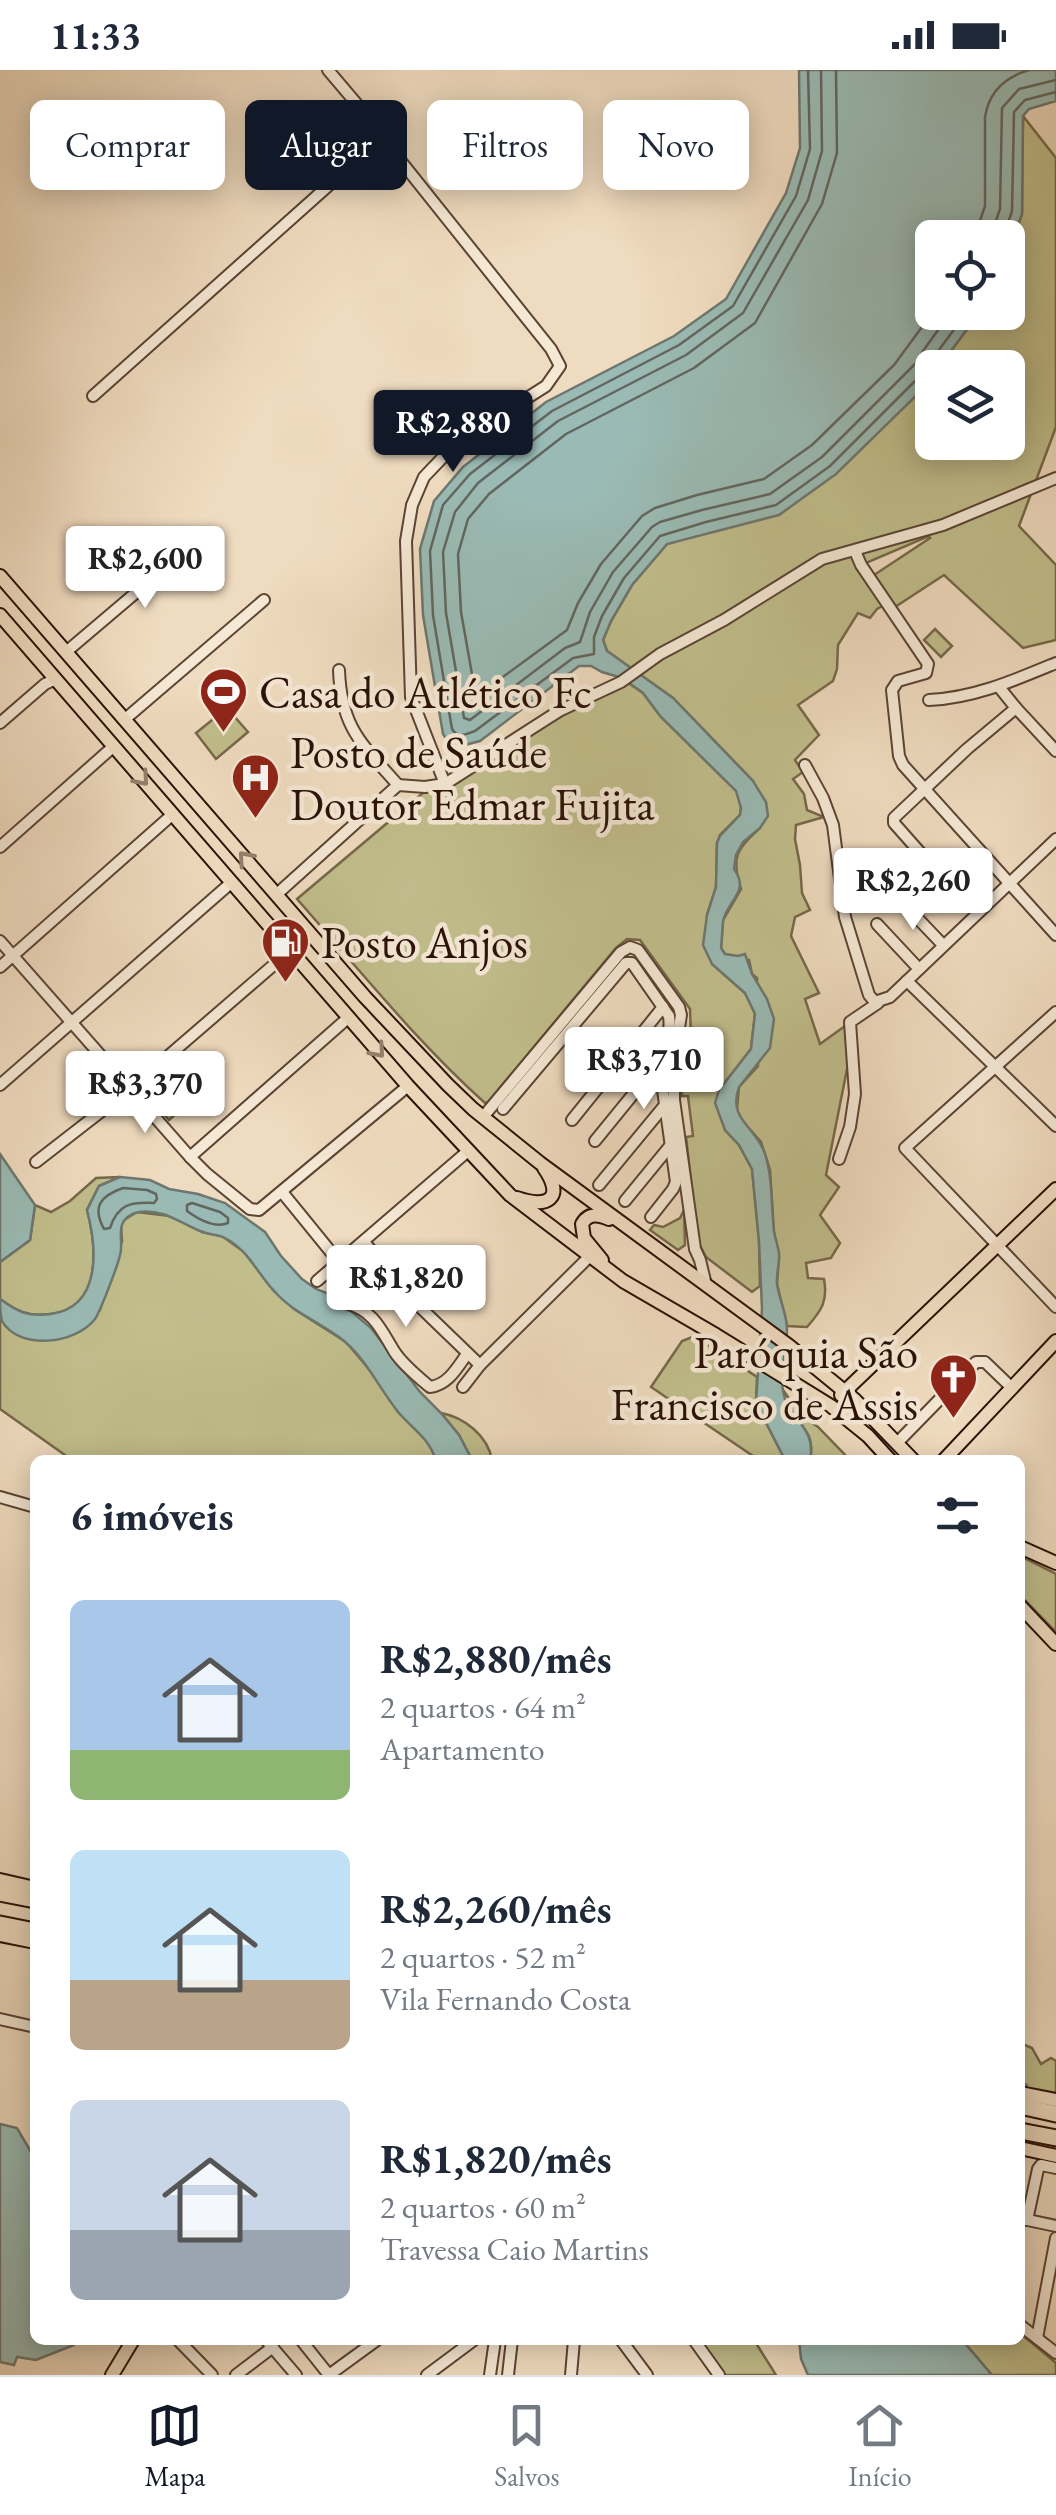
<!DOCTYPE html>
<html lang="pt">
<meta charset="utf-8">
<style>
body{margin:0;font-family:"EB Garamond",serif;background:#f2f2f3;color:#1f2937;height:100vh;display:flex;flex-direction:column;font-size:38px;white-space:nowrap}
*{box-sizing:border-box;margin:0}
p{font-size:32px;color:#747a83}
.icon{flex:none;width:55px;height:55px;fill:none;stroke:currentColor;stroke-width:2;stroke-linecap:round;stroke-linejoin:round}
.map{position:relative;flex:1;overflow:hidden}
.sheet{position:absolute;left:30px;top:1385px;width:995px;height:890px;display:flex;flex-direction:column;background:#fff;border-radius:15px;box-shadow:0 5px 25px #0003}
.sheet>*{flex:none}
.guide{position:absolute;left:30px;top:30px;width:998px;height:90px;display:flex;gap:20px}
.buttons{position:absolute;left:915px;top:150px;display:grid;gap:20px}
.buttons a{display:grid;place-items:center;width:110px;height:110px;border-radius:15px;background:#fff;box-shadow:0 5px 25px #0003;font-size:50px}
.price{position:absolute;translate:-50% -85px;padding:0 22px;border-radius:10px;background:#fff;color:#222;font-size:32px;line-height:65px;filter:drop-shadow(0 2px 5px #0008)}
.price::after{content:'';position:absolute;left:50%;top:60px;width:30px;height:22px;margin-left:-15px;background:inherit;clip-path:polygon(0 0,100% 0,50% 100%)}
.price.selected{background:#111827;color:#fff}
ul{padding:0;list-style:none}
li{display:flex;align-items:center;gap:30px;height:250px;padding:0 40px}
li span{display:grid;place-items:center;flex:none;width:280px;height:200px;border-radius:15px;color:#555}
li>.icon{margin-inline-start:auto}
span .icon{width:120px;height:120px;fill:#fffc;stroke-width:1}
li b{font-size:42px}
h2{display:flex;justify-content:space-between;align-items:center;height:120px;padding:0 40px;font-size:42px}
.tag{padding:0 35px;border-radius:15px;background:#fff;box-shadow:0 5px 25px #0003;font-size:35px;line-height:90px}
.tag.selected{background:#111827;color:#fff}
.status{display:flex;justify-content:space-between;align-items:center;height:70px;padding:0 50px;background:#fff;direction:ltr}
.status svg{height:28px;fill:currentColor}
.dock{display:flex;justify-content:space-around;align-items:center;height:140px;border-top:2px solid #e0e1e3;background:#fff;font-size:28px;color:#747a83}
.dock a{display:grid;justify-items:center;gap:5px}
.dock .selected{color:#111827}
.map>svg:first-child{display:block}
.green{fill:#c1be8c;stroke:#766849;stroke-width:2.5}
.water{fill:#9abbb5;stroke:#6d776f;stroke-width:2.5}
.lines{fill:none;stroke-linecap:round;stroke-linejoin:round}
.shore{stroke:#62665e;stroke-width:2.5}
.stream{stroke:#6d776f;stroke-width:2.5}
.minor-casing{stroke:#5b4434;stroke-width:14}
.major-casing{stroke:#2a1106;stroke-width:16}
.highway-casing{stroke:#2a1106;stroke-width:19}
.minor{stroke:#f5e8d5;stroke-width:10}
.major{stroke:#efdbbf;stroke-width:12}
.highway{stroke:#efdbbf;stroke-width:15}
.oneway{stroke:#96806c}
.labels{text-anchor:middle;dominant-baseline:central;stroke-width:9;stroke-linejoin:round;paint-order:stroke}
.poi-label{font-size:45px;fill:#2a1106;stroke:#f5e8d5;text-anchor:start}
</style>
<div class="status"><b>11:33</b><svg viewBox="0 0 49 12"><path d="M0 12V9h3v3zM5 12V6h3v6zM10 12V3h3v9zM15 12V0h3v12zM26 1h20v11H26zM47 4h2v5h-2z"/></svg></div>
<div class="map">
<svg width="1056" height="2305" viewBox="0 0 1056 2305">
<rect width="100%" height="100%" fill="#efdbbf"/>
<filter id="stains"><feTurbulence type="fractalNoise" baseFrequency=".002" numOctaves="4"/><feColorMatrix values="0 0 0 0 .2 0 0 0 0 .09 0 0 0 0 .02 0 0 0 .5 -.17"/></filter>
<radialGradient id="worn" r=".72"><stop offset=".6" stop-color="#630" stop-opacity="0"/><stop offset="1" stop-color="#630" stop-opacity=".3"/></radialGradient>
<g class="green">
<path d="M1023 46 1056 88V357L1019 456 1056 495V570L1023 578 944 505 895 537 874 505 930 468 929 466 861 495 888 533 877 539 870 548 858 543 838 575 837 599 833 611 798 635 819 665 795 690 803 702 793 709 804 724 807 740 824 747 796 755 795 769 800 795 802 823 810 840 795 847 791 866 819 923 805 929 820 974 845 956 849 989 826 1105 839 1117 820 1145 840 1173 831 1188 806 1193 808 1208 824 1209C828 1231 822 1240 807 1257L787 1256 777 1214 779 1186 774 1164 770 1100 761 1072 738 1046 737 1039 739 1017 758 996 757 908 752 904 749 890 725 884 721 878 723 850 741 819C731 788 736 779 760 758L753 711 673 628 607 581 603 570 611 551 632 515 667 474 708 461 923 319 932 306V372H1008V298L939 297 979 243 1008 242V184L1022 144Z"/>
<path d="M935 559 952 576 941 587 924 570Z"/>
<path d="M624 610 643 623 661 647 737 721 741 738 740 745 720 765 717 773 716 817 707 845 712 894 745 923 755 943 751 979 719 1020 725 1060 739 1075 752 1099 759 1171 760 1216 752 1222 706 1187 698 1172 686 1067 693 1066 688 1026H682L681 1000 691 968 690 939 640 870 627 869 616 878 488 1032 485 1033C416 971 358 898 297 829L430 717 445 714Z"/>
<path d="M227 638 248 662 216 689 196 663Z"/>
<path d="M167 997 194 1028 169 1050 142 1019Z"/>
<path d="M120 1107 99 1116 87 1140C97 1178 102 1237 51 1244 28 1247 18 1242 0 1229V1192L30 1170 35 1135 51 1142 70 1131 96 1108Z"/>
<path d="M684 1140 685 1175 678 1180 650 1160 654 1155 663 1157 680 1148Z"/>
<path d="M137 1142 170 1146 202 1162 222 1166 244 1182 274 1221 294 1239 346 1272 373 1304 398 1342 430 1374 436 1390H72L0 1339V1249L6 1255 100 1240 122 1171 121 1156 124 1150Z"/>
<path d="M695 1266 757 1307 756 1333 783 1386 782 1390H759L651 1317 682 1271Z"/>
<path d="M783 1320 801 1345 818 1357 850 1390H810C816 1360 799 1358 788 1337 785 1332 784 1326 783 1320Z"/>
<path d="M441 1343C464 1347 488 1366 492 1390H472L459 1365Z"/>
<path d="M1020 1486 1056 1504V1562L1020 1525Z"/>
<path d="M1020 1973 1032 1978 1041 1994 1051 1988 1056 1991V2026L1020 2019Z"/>
<path d="M1020 2263 1056 2293V2305H992L962 2270H1020Z"/>
<path d="M697 2270H754L776 2305H722Z"/>
</g>
<g class="water">
<path d="M799 0H1056V31L1029 39 1023 46 1022 144 1008 184V168H932V242L979 243 939 297 932 298V306L923 319 836 404 779 445 667 474 632 515 611 551 603 570 607 581 673 628 753 711 766 732 768 746 760 758 743 772 736 785 734 799C751 822 726 831 723 852 722 861 722 869 721 878L725 884 738 886 745 884 752 904 767 929 774 949 770 978 739 1017C727 1050 757 1057 765 1084 773 1109 771 1135 774 1161 775 1168 778 1176 779 1183 780 1193 776 1204 777 1214 779 1229 787 1244 787 1259 787 1279 780 1301 783 1321 787 1350 817 1355 810 1390H782L783 1386 756 1333 762 1239 759 1171 752 1099 739 1075 725 1060 715 1033 719 1020 751 979 755 944 745 923 712 894 703 875 707 845 716 817 717 773 720 766 740 745 741 738 736 721 661 647 643 623 622 608 602 602 591 596H579L480 671 453 678 443 664 423 545 420 479 434 431 463 397 546 332 674 266 726 229 786 123 800 78Z"/>
<path d="M0 1084 35 1135 30 1170 0 1192Z"/>
<path d="M120 1107 150 1110 169 1119 198 1124 225 1133 265 1162 281 1186 302 1209 316 1219 332 1225 371 1258 420 1322 441 1343 459 1365 472 1390H436C428 1367 414 1360 399 1343 380 1320 367 1290 344 1271 322 1253 295 1244 276 1223 258 1205 249 1180 225 1168 218 1164 210 1165 203 1162 180 1154 167 1139 139 1142 132 1143 124 1148 122 1155 119 1164 123 1176 120 1185 118 1195 100 1242 95 1249 76 1274 19 1281 2 1251 0 1245 0 1236 0 1229 18 1242 28 1247 51 1244 102 1237 97 1178 87 1140L99 1116Z"/>
<path d="M0 2054 17 2058 34 2087 32 2097 35 2099V2270L77 2271 74 2275 36 2290 17 2287 14 2295 0 2292Z"/>
<path d="M799 2270H962L992 2305H808L801 2289Z"/>
</g>
<g class="lines">
<g class="shore">
<path d="M808 0 810 79 796 126 733 236 679 275 552 341 470 404 443 435 430 481 433 545 452 659C458 669 466 664 475 661L573 588 594 584V567L602 546 624 508 660 466 706 452 776 435 830 396 921 305 930 300 933 288 967 242"/>
<path d="M821 0 822 81 808 130 743 243 686 285 558 351 478 413 455 442 443 482 446 543 464 648 470 650 565 578 580 572 590 542 613 502 652 457 660 452 702 440 770 424 822 387 918 291 923 281 951 242"/>
<path d="M836 0 837 83 822 134 755 253 694 298 566 364 489 424 468 449 458 484 461 542 475 621 481 623 567 560 578 533 601 494 642 446 655 438 697 425 764 409 812 375 894 295 933 242"/>
<path d="M974 168 985 136V47C989 21 1005 7 1029 0"/>
<path d="M990 168 1000 139 1002 38 1019 19 1056 10"/>
<path d="M1003 168 1012 141 1014 42 1025 30 1056 22"/>
<path d="M123 1118 147 1120 156 1124 157 1129 154 1133C130 1132 118 1134 110 1158L104 1159C92 1137 100 1126 123 1118Z"/>
<path d="M192 1133 220 1142 228 1148V1153C214 1159 198 1149 187 1141V1135Z"/>
</g>
<path class="stream" d="M1020 2011 1027 2015V2020"/>
<defs>
<g id="minor">
<path d="M328 0 384 66 400 90 551 279 560 296 546 316 494 349 445 385 424 407 412 435 406 471 411 627 445 714"/>
<path d="M93 326 384 66"/>
<path d="M855 481 861 495 928 594 926 603 898 611 892 620 899 686 903 695 1056 865"/>
<path d="M66 582 198 470"/>
<path d="M999 617 1016 638 1056 681"/>
<path d="M929 630C974 628 1015 610 1056 593"/>
<path d="M124 650 264 530"/>
<path d="M0 653 45 614 56 609"/>
<path d="M805 695 823 728 833 755 845 847 869 925 875 932 890 927 1056 769"/>
<path d="M398 715 425 717 445 714 559 641 621 612 660 584 724 550 822 489 943 455 1056 408"/>
<path d="M0 777 114 676"/>
<path d="M932 796 894 753V748L967 679 1016 638"/>
<path d="M277 824 398 715C362 674 341 658 339 600"/>
<path d="M903 833 943 875"/>
<path d="M877 854 919 899"/>
<path d="M0 871 190 1087 207 1104 250 1139 259 1140 408 1016"/>
<path d="M0 897 173 744"/>
<path d="M907 911 1056 1056"/>
<path d="M1056 942 905 1078 1056 1237"/>
<path d="M0 1015 232 812"/>
<path d="M503 1039 626 893H632L669 946C672 966 662 985 661 1006L676 1112 673 1119 651 1147"/>
<path d="M483 1047 621 882 630 877 638 880 679 937 681 945 674 989V1030L695 1179 700 1190 706 1215"/>
<path d="M572 1050 663 937"/>
<path d="M595 1071 661 990"/>
<path d="M190 1087 349 947"/>
<path d="M839 1089 850 1057 855 1024 850 952 878 933"/>
<path d="M36 1092 130 1019 291 880"/>
<path d="M599 1115 665 1035"/>
<path d="M282 1122 339 1192"/>
<path d="M625 1131 670 1076"/>
<path d="M364 1172 422 1239 480 1295"/>
<path d="M317 1211 468 1081"/>
<path d="M348 1234C374 1241 381 1260 394 1281 402 1294 418 1307 430 1317 448 1315 457 1298 467 1284"/>
<path d="M463 1317 480 1295 589 1187"/>
<path d="M897 1373 976 1292H985L1012 1318"/>
<path d="M0 1427 35 1437"/>
<path d="M0 1949 35 1957"/>
<path d="M1023 2149 1056 2156"/>
<path d="M1027 2150 1038 2099 1041 2095 1056 2098"/>
<path d="M1020 2255 1056 2283"/>
<path d="M1037 2268 1056 2168"/>
<path d="M178 2270 212 2305"/>
<path d="M266 2270 296 2305"/>
<path d="M301 2270 329 2305"/>
<path d="M621 2270 647 2305"/>
<path d="M694 2270 719 2305"/>
<path d="M236 2305 273 2277"/>
<path d="M329 2305 377 2270"/>
<path d="M427 2305 474 2270"/>
<path d="M490 2305 495 2270"/>
<path d="M508 2305 512 2270"/>
<path d="M571 2305 574 2270"/>
</g>
<g id="major">
<path d="M0 506 365 927 448 1015 473 1039 540 1093 788 1275 855 1330 913 1390"/>
<path d="M0 545 408 1016 510 1125 623 1211 716 1265 831 1336 868 1366 890 1390"/>
<path d="M517 1128C548 1139 565 1128 544 1098"/>
<path d="M602 1190 584 1168 582 1154C588 1143 598 1144 609 1149"/>
<path d="M841 1325 1056 1119"/>
<path d="M944 1390 1056 1271"/>
<path d="M1020 1477 1056 1493"/>
<path d="M1020 1536 1056 1574"/>
<path d="M0 1810 35 1818"/>
<path d="M0 1865 35 1872"/>
<path d="M1020 2023 1056 2030"/>
<path d="M1020 2078 1056 2086"/>
<path d="M112 2305 133 2270"/>
</g>
<g id="highway">
<path d="M0 1823 35 1830"/>
<path d="M0 1854 35 1861"/>
<path d="M1020 2036 1056 2044"/>
<path d="M1020 2061 1056 2068"/>
</g>
</defs>
<use href="#minor" class="minor-casing"/>
<use href="#major" class="major-casing"/>
<use href="#highway" class="highway-casing"/>
<use href="#minor" class="minor"/>
<use href="#major" class="major"/>
<use href="#highway" class="highway"/>
</g>
<defs><path id="oneway-chevron" d="M-2-3.5L2.5 0L-2 3.5" fill="none" stroke-width="1.6" stroke-linecap="round" stroke-linejoin="round" transform="scale(2.5)"/></defs>
<g class="oneway">
<use href="#oneway-chevron" transform="translate(142 709) rotate(49)"/>
<use href="#oneway-chevron" transform="translate(245 788) rotate(-131)"/>
<use href="#oneway-chevron" transform="translate(378 981) rotate(49)"/>
</g>
<defs>
<symbol id="stadium-pin" viewBox="-11 -11 22 30"><path d="M0 17L-7.5 6A9.5 9.5 0 1 1 7.5 6Z" fill="#8f2418" stroke="#f5e8d5"/><path d="M0-5a6.5 5 0 1 0 0 10a6.5 5 0 1 0 0-10ZM-3.5-1.8h7v3.6h-7Z" fill="#fff"/></symbol>
<symbol id="hospital-pin" viewBox="-11 -11 22 30"><path d="M0 17L-7.5 6A9.5 9.5 0 1 1 7.5 6Z" fill="#8f2418" stroke="#f5e8d5"/><path d="M-5-5h3v3.5h4V-5h3V5h-3V1.5h-4V5h-3Z" fill="#fff"/></symbol>
<symbol id="fuel-pin" viewBox="-11 -11 22 30"><path d="M0 17L-7.5 6A9.5 9.5 0 1 1 7.5 6Z" fill="#8f2418" stroke="#f5e8d5"/><path d="M-5.5-6h7V0h2V4h1.3V-2.5L3-4.5l.8-.8L6-3V5H2.5V1h-1V6h-7ZM-4.2-4.7v3.2H.2V-4.7Z" fill="#fff"/></symbol>
<symbol id="church-pin" viewBox="-11 -11 22 30"><path d="M0 17L-7.5 6A9.5 9.5 0 1 1 7.5 6Z" fill="#8f2418" stroke="#f5e8d5"/><path d="M-1.2-6h2.4v3.5h3.3v2.4h-3.3V6h-2.4V-.1h-3.3v-2.4h3.3Z" fill="#fff"/></symbol>
</defs>
<g fill-rule="evenodd">
<use href="#stadium-pin" x="196" y="594" width="55" height="75"/>
<use href="#hospital-pin" x="228" y="680" width="55" height="75"/>
<use href="#fuel-pin" x="258" y="844" width="55" height="75"/>
<use href="#church-pin" x="926" y="1280" width="55" height="75"/>
</g>
<g class="labels">
<g class="poi-label">
<text x="259" y="622">Casa do Atlético Fc</text>
<text x="290" y="682">Posto de Saúde<tspan x="290" dy="52">Doutor Edmar Fujita</tspan></text>
<text x="321" y="872">Posto Anjos</text>
<text x="918" y="1282" text-anchor="end">Paróquia São<tspan x="918" dy="52">Francisco de Assis</tspan></text>
</g>
</g>
<rect width="100%" height="100%" filter="url(#stains)"/>
<rect width="100%" height="100%" fill="url(#worn)"/>
</svg>
<div class="buttons">
<a><svg class="icon" aria-label="locate" viewBox="0 0 24 24"><circle cx="12" cy="12" r="6"/><path d="M12 2v4M12 18v4M2 12h4M18 12h4"/></svg></a>
<a><svg class="icon" aria-label="layers" viewBox="0 0 24 24"><path d="M12 4l9 5-9 5-9-5zM3 14l9 5 9-5"/></svg></a>
</div>
<b class="price selected" style="left:453px;top:405px">R$2,880</b>
<b class="price" style="left:145px;top:541px">R$2,600</b>
<b class="price" style="left:913px;top:863px">R$2,260</b>
<b class="price" style="left:644px;top:1042px">R$3,710</b>
<b class="price" style="left:145px;top:1066px">R$3,370</b>
<b class="price" style="left:406px;top:1260px">R$1,820</b>
<div class="guide">
<a class="tag">Comprar</a>
<a class="tag selected">Alugar</a>
<a class="tag">Filtros</a>
<a class="tag">Novo</a>
</div>
<section class="sheet">
<h2>6 imóveis<svg class="icon" aria-label="filters" viewBox="0 0 24 24"><path d="M4 7h16M4 17h16"/><circle cx="9" cy="7" r="2"/><circle cx="15" cy="17" r="2"/></svg></h2>
<ul>
<li><span style="background:linear-gradient(#a9c7e8 75%,#8fb573 0)"><svg class="icon" aria-label="home" viewBox="0 0 24 24"><path d="M3 11l9-7 9 7M6 9v11h12V9"/></svg></span><div><b>R$2,880/mês</b><p>2 quartos · 64 m²</p><p>Apartamento</p></div></li>
<li><span style="background:linear-gradient(#bfe0f5 65%,#b9a48a 0)"><svg class="icon" aria-label="home" viewBox="0 0 24 24"><path d="M3 11l9-7 9 7M6 9v11h12V9"/></svg></span><div><b>R$2,260/mês</b><p>2 quartos · 52 m²</p><p>Vila Fernando Costa</p></div></li>
<li><span style="background:linear-gradient(#c9d6e8 65%,#9aa5b1 0)"><svg class="icon" aria-label="home" viewBox="0 0 24 24"><path d="M3 11l9-7 9 7M6 9v11h12V9"/></svg></span><div><b>R$1,820/mês</b><p>2 quartos · 60 m²</p><p>Travessa Caio Martins</p></div></li>
</ul>
</section>
</div>
<nav class="dock">
<a class="selected"><svg class="icon" aria-label="map" viewBox="0 0 24 24"><path d="M3 6l6-2 6 2 6-2v14l-6 2-6-2-6 2zM9 4v14M15 6v14"/></svg>Mapa</a>
<a><svg class="icon" aria-label="saved" viewBox="0 0 24 24"><path d="M7 4h10v16l-5-4-5 4z"/></svg>Salvos</a>
<a><svg class="icon" aria-label="home" viewBox="0 0 24 24"><path d="M3 11l9-7 9 7M6 9v11h12V9"/></svg>Início</a>
</nav>
